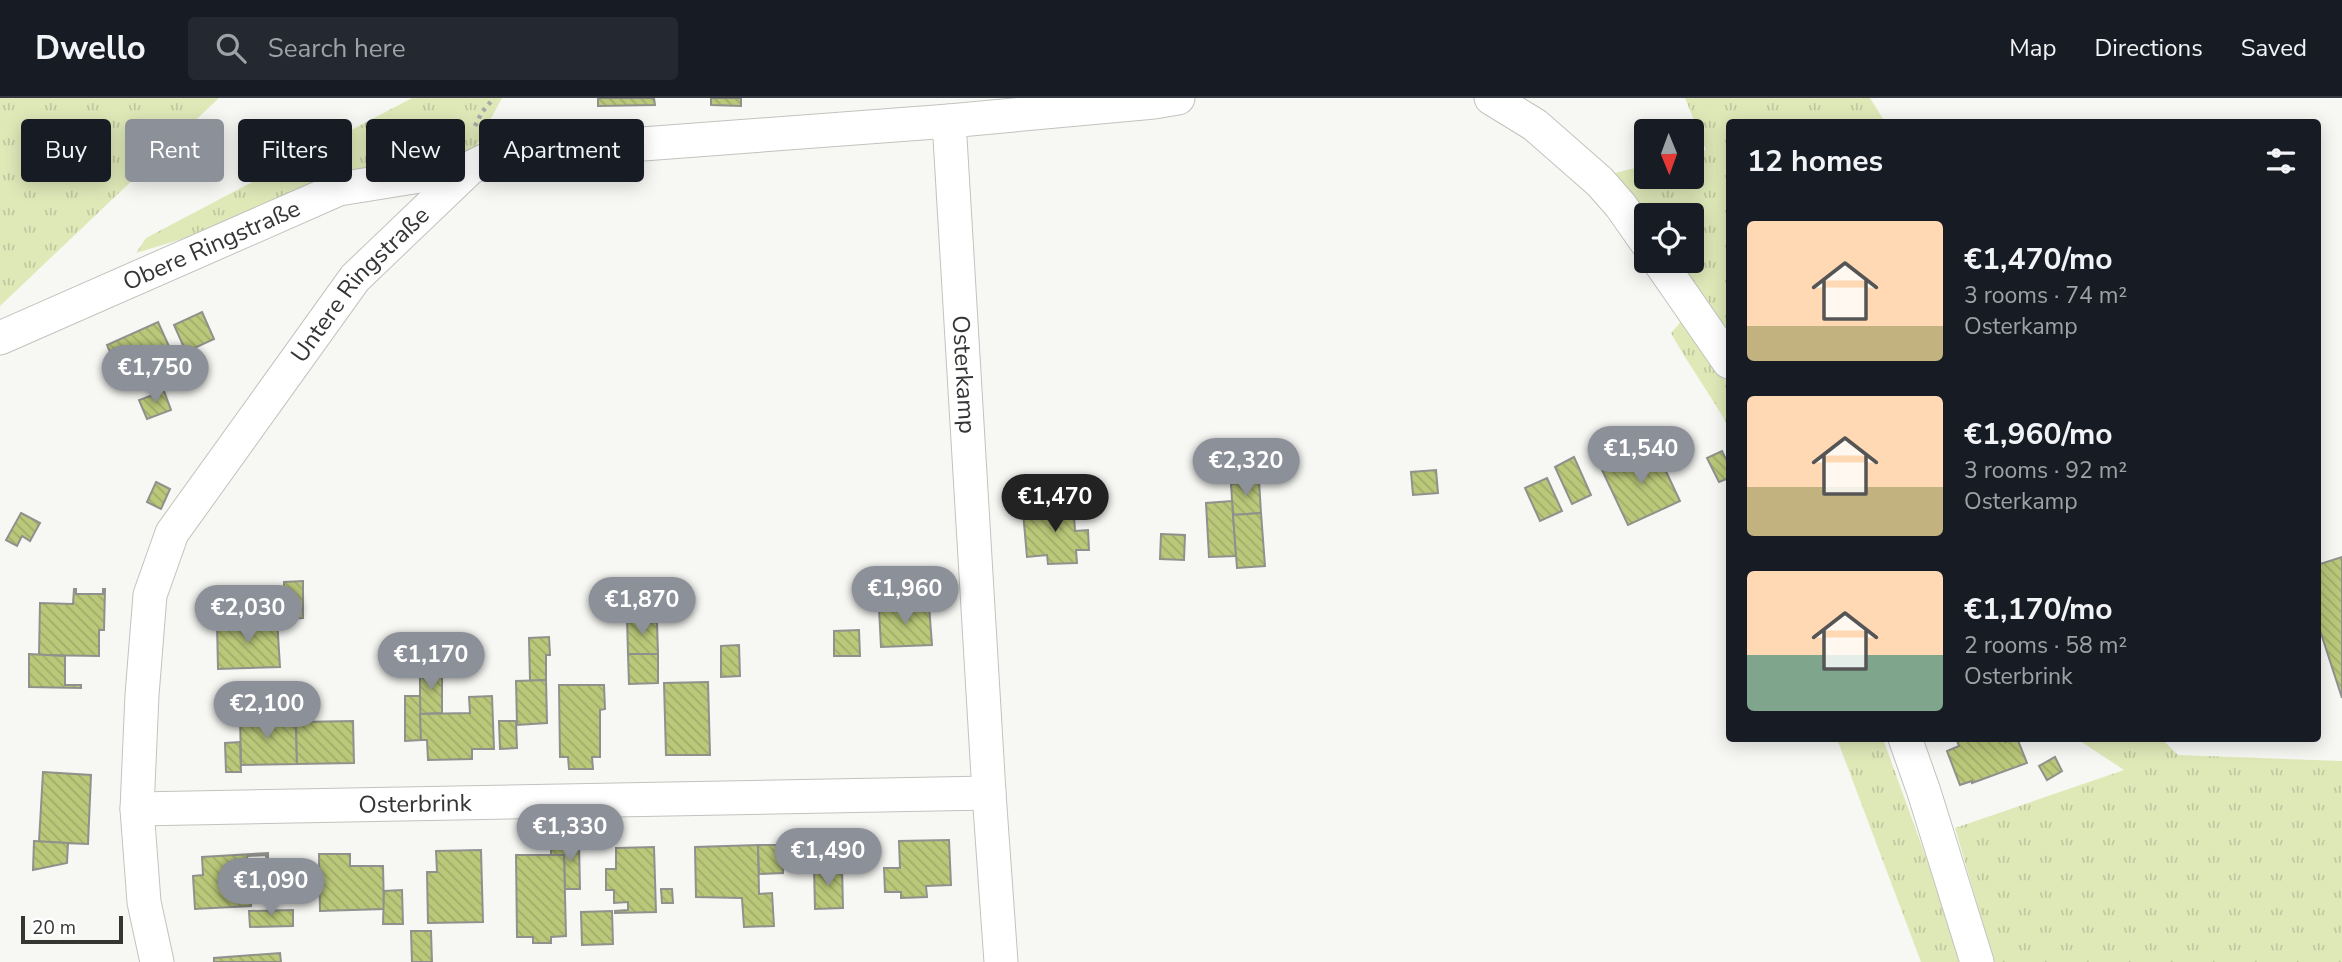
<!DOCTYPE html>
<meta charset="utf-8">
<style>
body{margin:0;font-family:"Nunito Sans",sans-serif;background:#242831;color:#f1f3f6;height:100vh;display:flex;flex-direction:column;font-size:26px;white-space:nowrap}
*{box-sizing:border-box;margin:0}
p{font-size:23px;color:#9ea1a6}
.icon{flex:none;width:38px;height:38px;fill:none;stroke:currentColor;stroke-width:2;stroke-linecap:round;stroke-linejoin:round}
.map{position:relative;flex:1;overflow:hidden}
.sheet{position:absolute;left:1726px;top:21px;width:595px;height:623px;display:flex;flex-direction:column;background:#171b24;border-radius:7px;box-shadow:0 4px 18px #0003}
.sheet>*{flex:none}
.top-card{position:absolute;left:21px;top:21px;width:665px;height:63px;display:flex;gap:14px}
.needle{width:46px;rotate:179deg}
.buttons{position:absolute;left:1634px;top:21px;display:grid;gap:14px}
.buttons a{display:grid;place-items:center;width:70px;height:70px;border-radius:7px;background:#171b24;box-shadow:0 4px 18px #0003;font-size:35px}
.scale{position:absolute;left:21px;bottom:18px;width:102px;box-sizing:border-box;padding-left:7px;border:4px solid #353634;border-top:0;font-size:19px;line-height:24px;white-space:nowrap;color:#353634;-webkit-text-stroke:5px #fff;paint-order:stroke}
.price{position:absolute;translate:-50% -60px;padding:0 16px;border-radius:24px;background:#8c9099;color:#fff;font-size:23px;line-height:46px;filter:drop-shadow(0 2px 4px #0008)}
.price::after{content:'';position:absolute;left:50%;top:42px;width:21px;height:16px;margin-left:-10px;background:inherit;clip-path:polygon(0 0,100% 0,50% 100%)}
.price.active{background:#222;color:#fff}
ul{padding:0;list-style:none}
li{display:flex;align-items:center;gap:21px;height:175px;padding:0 21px}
li span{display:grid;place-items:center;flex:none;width:196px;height:140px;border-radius:7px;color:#555}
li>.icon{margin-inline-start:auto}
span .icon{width:84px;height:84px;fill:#fffc;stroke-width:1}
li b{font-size:30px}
h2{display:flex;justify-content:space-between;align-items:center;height:84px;padding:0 21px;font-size:30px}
.chip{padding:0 24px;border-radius:7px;background:#171b24;box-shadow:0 4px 18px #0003;font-size:24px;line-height:63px}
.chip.active{background:#8c9099;color:#fff}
header{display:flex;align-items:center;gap:42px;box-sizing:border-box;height:98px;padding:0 35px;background:#171b24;border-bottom:2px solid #363941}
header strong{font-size:33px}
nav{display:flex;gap:38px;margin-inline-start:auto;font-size:24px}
.search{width:490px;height:63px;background:#242831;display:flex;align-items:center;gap:18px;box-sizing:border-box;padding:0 24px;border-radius:7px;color:#9ea1a6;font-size:26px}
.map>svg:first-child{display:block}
.grass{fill:url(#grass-tufts)}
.building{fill:url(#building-back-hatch);stroke:#90918d;stroke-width:2}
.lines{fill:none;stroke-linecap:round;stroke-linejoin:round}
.minor-casing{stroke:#c2c3be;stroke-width:35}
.path{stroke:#aaaba8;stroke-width:4.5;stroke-dasharray:3.5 5;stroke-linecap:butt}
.minor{stroke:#fff;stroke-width:33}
.labels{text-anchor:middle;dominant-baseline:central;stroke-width:7;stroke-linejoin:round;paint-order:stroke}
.street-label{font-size:24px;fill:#353634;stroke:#fff}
</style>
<header>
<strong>Dwello</strong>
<div class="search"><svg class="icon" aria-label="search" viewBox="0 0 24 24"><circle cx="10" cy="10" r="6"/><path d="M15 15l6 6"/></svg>Search here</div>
<nav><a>Map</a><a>Directions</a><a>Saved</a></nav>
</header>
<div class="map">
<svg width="2342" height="864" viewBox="0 0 2342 864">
<defs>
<pattern id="grass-tufts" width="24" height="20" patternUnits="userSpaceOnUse" patternTransform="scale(1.75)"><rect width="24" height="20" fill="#dfe9b8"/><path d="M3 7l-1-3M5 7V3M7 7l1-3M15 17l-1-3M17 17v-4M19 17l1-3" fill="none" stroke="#c0c89f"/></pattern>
<pattern id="building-back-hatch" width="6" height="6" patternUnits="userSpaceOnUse" patternTransform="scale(1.75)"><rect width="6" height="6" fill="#bac879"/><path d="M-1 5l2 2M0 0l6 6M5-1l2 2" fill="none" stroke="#a0ac69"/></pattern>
</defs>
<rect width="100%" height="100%" fill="#f7f8f4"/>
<g class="grass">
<path d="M0 0H219L0 208Z"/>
<path d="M412 0H502L474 52 136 155 146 140Z"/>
<path d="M1685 0H1870L1885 24H1729V330C1711 297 1689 268 1671 235L1698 204 1673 163H1692V117H1647L1607 77 1647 67V79H1692V56L1706 52Z"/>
<path d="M1837 641H1883L1964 864H1921Z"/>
<path d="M2077 641H2162L2178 657 2342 663V864H1994L1955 730 2124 672Z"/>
</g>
<g class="building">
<path d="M598 0H654L655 7 598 8Z"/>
<path d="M711 0H741V8L711 7Z"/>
<path d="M202 214 214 241 186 254 174 227Z"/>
<path d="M158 224 177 266 125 289 107 247Z"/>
<path d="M164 293 171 312 147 321 139 302Z"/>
<path d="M1654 348 1680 403 1628 427 1602 372Z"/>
<path d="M1722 353 1729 367V380L1719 384 1707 360Z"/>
<path d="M1574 359 1591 397 1572 406 1555 369Z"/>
<path d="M1436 372 1438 395 1413 397 1411 374Z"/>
<path d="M1547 380 1562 413 1540 423 1525 390Z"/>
<path d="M1259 383 1261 415 1233 417 1231 386Z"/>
<path d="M156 384 170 391 161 411 147 404Z"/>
<path d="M1051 385 1052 413 1023 414 1022 387Z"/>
<path d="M1073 401 1075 433 1088 432 1089 452H1076L1077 465 1048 466 1047 457 1027 459 1023 414 1052 413V402Z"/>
<path d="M1232 403 1236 458 1209 459 1206 405Z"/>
<path d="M21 415 40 425 30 443 22 438 17 448 6 442Z"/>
<path d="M1261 415 1265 468 1237 470 1233 417Z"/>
<path d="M1161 436 1185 437 1184 462 1160 461Z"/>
<path d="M2342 459V600L2317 523V467Z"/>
<path d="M303 483V520L284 521V484Z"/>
<path d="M74 491H76V496H103V491H105L104 532H99V558L39 557 40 505 73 506Z"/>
<path d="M929 507 932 547 881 549 879 510Z"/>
<path d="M643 518V525L657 524 658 556H628L627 519Z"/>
<path d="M277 521 280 569 218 571 217 525 277 524Z"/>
<path d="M859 532 860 558H834V533Z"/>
<path d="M549 539 550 557H546V582L530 583 529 540Z"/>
<path d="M739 547 740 578 721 579V548Z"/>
<path d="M29 556 65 558V587H81V590L29 589Z"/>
<path d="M628 556H658V585L629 586Z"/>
<path d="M420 572H442V615L420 616Z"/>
<path d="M546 582 547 625 517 627 516 583Z"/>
<path d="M708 584 710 657H666L664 585Z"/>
<path d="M559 587H604L605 611 600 612V659H592L593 671H569L568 659H560Z"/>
<path d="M405 598H420L421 642 405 643Z"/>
<path d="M492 598 494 651H472V661L428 662 427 642H421L420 616 470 615 469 599Z"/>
<path d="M264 615V625L296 624 297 666 241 667 240 616Z"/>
<path d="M353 623 354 665 297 666 296 624Z"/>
<path d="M499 623H516L517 650 500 651Z"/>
<path d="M1956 640H2004L2005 644 2017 640 2027 665 1972 685V683L1960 687 1947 653 1959 648Z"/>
<path d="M240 644 241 674H226L225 645Z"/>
<path d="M2055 659 2062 673 2047 682 2039 668Z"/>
<path d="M43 674 91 677 88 746 39 744Z"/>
<path d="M949 742 951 787 926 788 927 799 901 800V794H885L884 770H900L899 743Z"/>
<path d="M34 743 68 745 67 765 33 772Z"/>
<path d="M579 746 580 791H565L564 757H551V747Z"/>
<path d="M758 747 759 796 772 795 774 828 744 829 742 800 696 799 695 749Z"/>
<path d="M758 747H783V775L759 776Z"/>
<path d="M654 749 656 814 615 815V813L628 812V804L614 805V792H606V771H616V750Z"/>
<path d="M481 752 483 824 428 825 427 774H437L436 753Z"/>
<path d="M268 755V779L266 757 247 758 251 808 195 811 193 778 203 777 202 759Z"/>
<path d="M319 756H350V768H383L384 811 320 813Z"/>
<path d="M516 757H564L566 838 551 839V845H533V839H517Z"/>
<path d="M814 769H842L843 810 815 811Z"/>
<path d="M661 791H672L673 805H662Z"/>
<path d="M402 792 403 826H383L384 793Z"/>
<path d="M293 812V828L250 829 249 813Z"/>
<path d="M612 813 613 846 582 847 581 814Z"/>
<path d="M411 833H431L432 864H412Z"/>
<path d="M280 855 281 864H214V860Z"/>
</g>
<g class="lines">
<defs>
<g id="minor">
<path d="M1491 0 1535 27 1600 84 1621 108 1647 145"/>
<path id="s1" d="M949 23 989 695 1001 864"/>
<path d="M1659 163 1729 264"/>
<path id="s2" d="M0 240 339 91 470 70"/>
<path d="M1905 640 1924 694 1977 864"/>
<path id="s3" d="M137 711 989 695"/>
<path id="s4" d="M157 864 144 804 137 711 142 597 150 497 172 435 355 180 470 70 496 57 949 23 1154 4 1178 0"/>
</g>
</defs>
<use href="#minor" class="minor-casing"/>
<path class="path" d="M475 28 482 14 494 0"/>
<use href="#minor" class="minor"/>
</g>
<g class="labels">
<g class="street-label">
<text stroke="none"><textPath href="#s2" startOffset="231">Obere Ringstraße</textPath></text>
<text stroke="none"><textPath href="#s4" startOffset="747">Untere Ringstraße</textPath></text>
<text stroke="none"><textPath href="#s1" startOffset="254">Osterkamp</textPath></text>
<text stroke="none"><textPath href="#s3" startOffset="278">Osterbrink</textPath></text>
</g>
</g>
</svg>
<div class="buttons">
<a><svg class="needle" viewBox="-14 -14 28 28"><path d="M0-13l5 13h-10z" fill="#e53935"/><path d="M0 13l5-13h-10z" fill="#9ea1a6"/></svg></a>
<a><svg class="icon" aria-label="locate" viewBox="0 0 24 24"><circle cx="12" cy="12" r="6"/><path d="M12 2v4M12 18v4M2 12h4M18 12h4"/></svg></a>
</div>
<div class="scale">20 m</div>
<b class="price" style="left:155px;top:307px">€1,750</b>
<b class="price" style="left:1641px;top:388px">€1,540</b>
<b class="price" style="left:1246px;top:400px">€2,320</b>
<b class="price active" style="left:1055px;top:436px">€1,470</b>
<b class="price" style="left:905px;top:528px">€1,960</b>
<b class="price" style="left:642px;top:539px">€1,870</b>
<b class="price" style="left:248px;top:547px">€2,030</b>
<b class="price" style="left:431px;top:594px">€1,170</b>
<b class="price" style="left:267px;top:643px">€2,100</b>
<b class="price" style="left:570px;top:766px">€1,330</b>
<b class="price" style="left:828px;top:790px">€1,490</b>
<b class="price" style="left:271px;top:820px">€1,090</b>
<div class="top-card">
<a class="chip">Buy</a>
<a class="chip active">Rent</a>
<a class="chip">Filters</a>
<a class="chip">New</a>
<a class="chip">Apartment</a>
</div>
<section class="sheet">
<h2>12 homes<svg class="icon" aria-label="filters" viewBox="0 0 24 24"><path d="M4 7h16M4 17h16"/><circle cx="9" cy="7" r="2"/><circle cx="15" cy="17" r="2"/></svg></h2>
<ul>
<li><span style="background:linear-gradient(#ffd9b3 75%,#c2b280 0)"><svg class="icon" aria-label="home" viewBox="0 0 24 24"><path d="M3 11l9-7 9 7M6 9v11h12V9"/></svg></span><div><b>€1,470/mo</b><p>3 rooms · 74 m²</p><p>Osterkamp</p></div></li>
<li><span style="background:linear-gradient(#ffd9b3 65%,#c2b280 0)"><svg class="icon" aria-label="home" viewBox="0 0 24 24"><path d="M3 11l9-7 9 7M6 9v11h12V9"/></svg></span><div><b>€1,960/mo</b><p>3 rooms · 92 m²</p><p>Osterkamp</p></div></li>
<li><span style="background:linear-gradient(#ffd9b3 60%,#7fa58c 0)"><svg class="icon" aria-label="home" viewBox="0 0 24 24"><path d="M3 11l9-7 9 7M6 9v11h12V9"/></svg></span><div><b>€1,170/mo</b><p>2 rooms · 58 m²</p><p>Osterbrink</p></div></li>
</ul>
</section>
</div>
